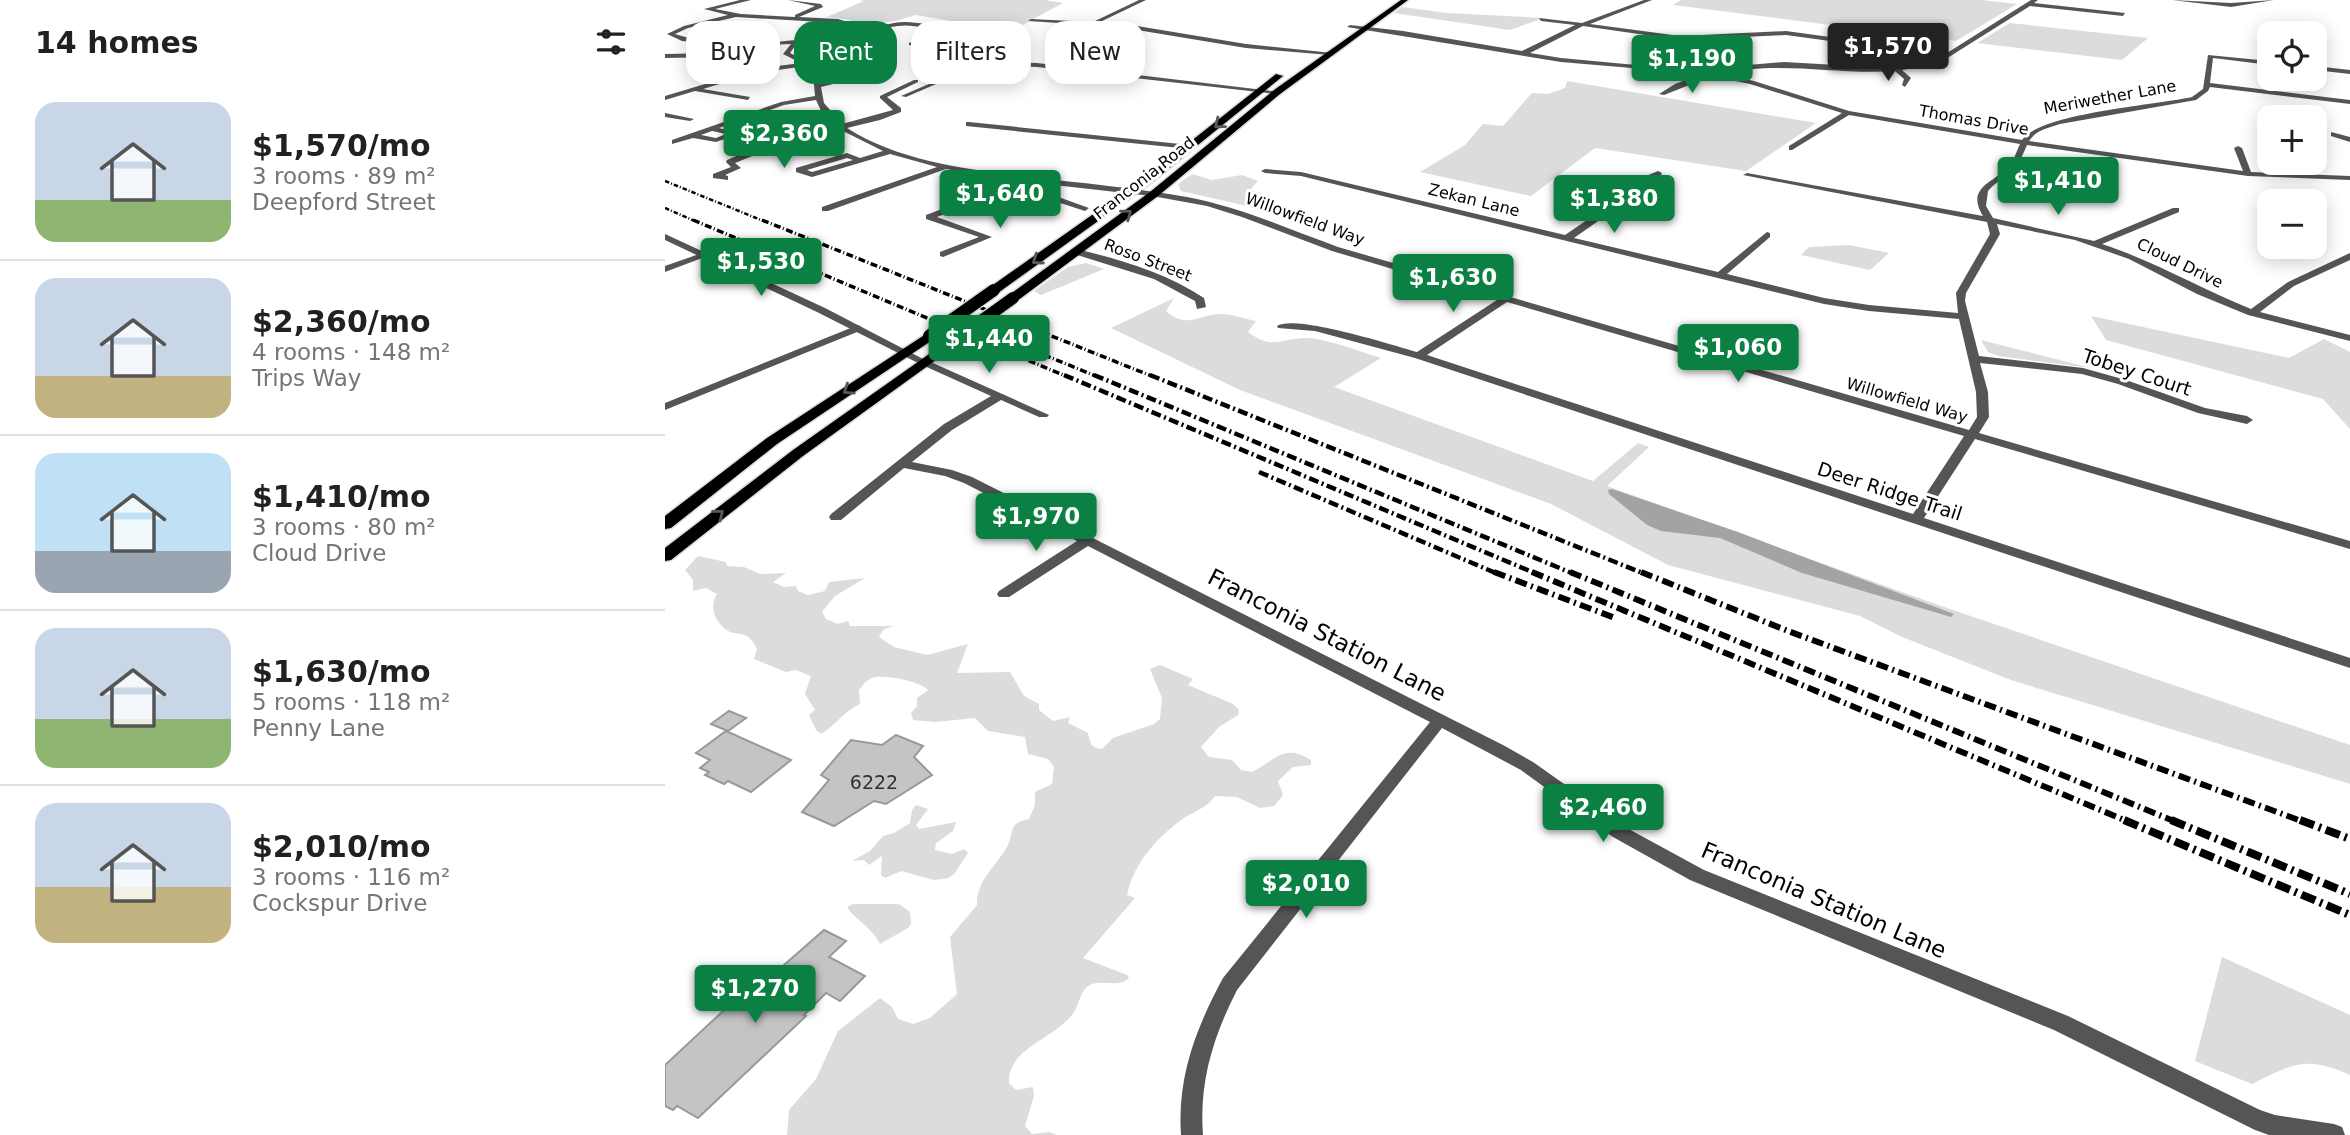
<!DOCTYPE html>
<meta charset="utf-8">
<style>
body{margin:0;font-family:"DejaVu Sans",sans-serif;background:#f2f2f2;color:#202124;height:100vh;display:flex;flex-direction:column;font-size:26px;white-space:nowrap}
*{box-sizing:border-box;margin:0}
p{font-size:23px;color:#757577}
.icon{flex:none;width:38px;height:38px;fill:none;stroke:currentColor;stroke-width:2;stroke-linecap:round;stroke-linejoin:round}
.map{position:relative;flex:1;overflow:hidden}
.side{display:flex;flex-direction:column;background:#fff;width:665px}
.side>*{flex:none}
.top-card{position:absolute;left:21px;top:21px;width:665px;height:63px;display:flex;gap:14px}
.fabs{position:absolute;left:1592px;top:21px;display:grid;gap:14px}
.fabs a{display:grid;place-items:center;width:70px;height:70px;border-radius:14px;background:#fff;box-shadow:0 4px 18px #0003;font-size:35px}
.price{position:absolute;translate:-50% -60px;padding:0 16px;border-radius:7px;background:#0b8043;color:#fff;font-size:23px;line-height:46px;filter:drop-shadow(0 2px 4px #0008)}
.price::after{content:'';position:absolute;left:50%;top:42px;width:21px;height:16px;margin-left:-10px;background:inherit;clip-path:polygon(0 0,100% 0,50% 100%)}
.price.selected{background:#222;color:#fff}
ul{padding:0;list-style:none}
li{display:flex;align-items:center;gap:21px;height:175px;padding:0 35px}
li+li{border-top:2px solid #e0e0e0}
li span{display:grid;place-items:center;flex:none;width:196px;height:140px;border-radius:21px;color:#555}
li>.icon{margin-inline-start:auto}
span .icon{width:84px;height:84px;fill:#fffc;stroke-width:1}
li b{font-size:30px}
h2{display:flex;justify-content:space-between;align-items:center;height:84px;padding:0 35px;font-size:30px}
.pill{padding:0 24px;border-radius:21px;background:#fff;box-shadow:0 4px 18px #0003;font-size:24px;line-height:63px}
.pill.selected{background:#0b8043;color:#fff}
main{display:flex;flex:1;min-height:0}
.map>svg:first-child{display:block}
.green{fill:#dcdcdc}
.water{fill:#a3a3a3}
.building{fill:#c4c4c4;stroke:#999;stroke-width:2}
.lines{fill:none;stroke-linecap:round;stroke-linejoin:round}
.primary-casing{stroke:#dbdbdb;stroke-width:3}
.minor{fill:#555;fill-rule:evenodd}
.tertiary{fill:#555;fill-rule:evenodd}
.primary{fill:#000;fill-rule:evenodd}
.rail-far4{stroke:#000;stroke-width:2.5;stroke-dasharray:4.5 2 1 2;stroke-linecap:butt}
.rail-far3{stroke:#000;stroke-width:3.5;stroke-dasharray:7 2.5 1 2.5;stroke-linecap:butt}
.rail-far2{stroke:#000;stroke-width:4.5;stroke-dasharray:10 3.5 2 3.5;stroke-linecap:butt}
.rail-far1{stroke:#000;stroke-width:6;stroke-dasharray:12 4.5 2 4.5;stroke-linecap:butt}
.rail{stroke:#000;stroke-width:8;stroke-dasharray:15 5 2.5 5;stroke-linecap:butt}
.primary-bridge-casing{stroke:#dbdbdb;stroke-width:15;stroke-linecap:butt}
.primary-bridge{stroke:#000;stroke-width:12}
.oneway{stroke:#595959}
.labels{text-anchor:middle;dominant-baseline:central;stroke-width:6;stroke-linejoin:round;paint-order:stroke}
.far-street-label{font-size:16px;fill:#000;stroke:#fff}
.street-label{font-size:19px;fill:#000;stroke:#fff}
.near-number-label{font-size:19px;fill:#313131}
.near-street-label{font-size:23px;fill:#000;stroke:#fff}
</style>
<main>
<section class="side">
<h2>14 homes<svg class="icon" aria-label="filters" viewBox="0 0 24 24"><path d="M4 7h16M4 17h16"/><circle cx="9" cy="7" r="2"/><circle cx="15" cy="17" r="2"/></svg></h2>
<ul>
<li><span style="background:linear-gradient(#c9d6e8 70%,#8fb573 0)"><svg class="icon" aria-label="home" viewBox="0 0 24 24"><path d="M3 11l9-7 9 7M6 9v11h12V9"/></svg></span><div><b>$1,570/mo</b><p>3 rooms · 89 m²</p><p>Deepford Street</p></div></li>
<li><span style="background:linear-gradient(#c9d6e8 70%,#c2b280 0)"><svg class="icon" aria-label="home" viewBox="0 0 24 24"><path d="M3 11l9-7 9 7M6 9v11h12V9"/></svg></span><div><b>$2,360/mo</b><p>4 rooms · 148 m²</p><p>Trips Way</p></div></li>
<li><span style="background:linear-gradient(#bfe0f5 70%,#9aa5b1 0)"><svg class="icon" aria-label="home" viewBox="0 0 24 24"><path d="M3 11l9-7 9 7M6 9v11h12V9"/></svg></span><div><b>$1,410/mo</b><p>3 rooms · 80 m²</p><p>Cloud Drive</p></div></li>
<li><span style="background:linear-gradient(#c9d6e8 65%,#8fb573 0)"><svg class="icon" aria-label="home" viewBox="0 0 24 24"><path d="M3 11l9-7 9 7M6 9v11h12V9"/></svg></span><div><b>$1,630/mo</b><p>5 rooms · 118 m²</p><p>Penny Lane</p></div></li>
<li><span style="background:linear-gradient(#c9d6e8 60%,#c2b280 0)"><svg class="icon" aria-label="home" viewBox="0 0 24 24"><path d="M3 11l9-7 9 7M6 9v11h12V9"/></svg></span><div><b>$2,010/mo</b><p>3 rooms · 116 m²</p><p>Cockspur Drive</p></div></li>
</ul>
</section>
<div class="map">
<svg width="1685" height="1135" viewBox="0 0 1685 1135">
<rect width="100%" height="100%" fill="#fff"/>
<g class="green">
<path d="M194 0H380L398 3 282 66 256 64 270 58 263 57 321 27 251 15 231 21 193 24 185 20 162 17 199 1Z"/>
<path d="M1016 0H1317L1352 4 1291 41 1008 5Z"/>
<path d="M737 7 782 13 879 18 845 30 729 13Z"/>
<path d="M1345 23 1483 38 1457 60 1312 43Z"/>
<path d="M902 81 1151 123 1081 171 930 148 866 196 755 172 800 145 818 124 838 126 867 93 883 94 900 88Z"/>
<path d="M527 174 547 180 577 175 593 181 585 190 606 196 582 206 516 191 513 184Z"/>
<path d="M1184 245 1224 253 1205 270 1136 255 1144 247Z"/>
<path d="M421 263 439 269 376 295 369 291 403 267Z"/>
<path d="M509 298 501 311C522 330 535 314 556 314 567 314 580 319 591 321L583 332C609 351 614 338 641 338 660 338 696 352 716 358L669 387 928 481 973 443 984 447 942 486 1279 607 1685 745V784L1346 680 1237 637 1195 616 1003 565 886 504 575 390 446 328Z"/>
<path d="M1426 316 1624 358 1659 339 1685 352V429L1658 399 1441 340Z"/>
<path d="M1316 340 1426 368 1333 356 1323 352Z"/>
<path d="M33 556 61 562 62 566 79 567 95 574 121 573 108 582 119 587 131 586 133 591 143 595 160 591 164 582 200 578 170 596 157 612 161 619 173 624 183 621 185 626H228L218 630 214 637 229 647 262 655 303 644 292 673 345 672 359 696 374 704V710L388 721 405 717 403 723 423 733C425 743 426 748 437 749L448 738 489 724 495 719 497 698 485 669 495 665 528 679 523 685 568 704 574 710 573 715 554 727 536 747 544 757 567 760 576 770 587 772C611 760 619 743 646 760V765L628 767 613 781 618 795 609 806 595 808 572 797 550 796C542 808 531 810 519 818 493 836 468 864 462 895L470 898 418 958 462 975 464 978C454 988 439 980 427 984 414 989 415 1006 407 1015 388 1039 342 1049 344 1083L351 1090 368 1087 369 1096 360 1126 367 1134 384 1132 392 1135H122L124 1110 151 1079 173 1031 215 998 227 1007 233 1019 248 1024 265 1018 292 994 285 937 312 905C311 881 331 866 342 847 346 840 346 831 349 826 353 821 359 820 364 819L370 805V792L387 784 389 767 383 759 363 754 360 737 323 731 310 718 270 722 248 720 246 713 252 706V698L263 690C254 681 218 674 207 678 200 681 198 685 194 690L195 704C179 711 171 725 156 734L151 730 144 715 150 710 140 694 146 676 131 670 121 672 89 659 92 649C90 645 86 638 82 636 77 633 70 634 65 632 51 625 43 607 52 594L41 588 28 591V580L20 570Z"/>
<path d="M251 805 263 809 251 825 254 829 291 822 288 831 271 843 270 850 287 854 299 849 303 853 289 874 283 878 269 880 236 871 220 878 216 875 217 856 204 865 199 860 187 861 205 851 218 836 229 833 245 823 247 810Z"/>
<path d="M188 904H234L245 912 246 924 243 928 215 944C207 927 190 920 182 907Z"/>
<path d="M1557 957 1685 1015V1075C1641 1055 1628 1064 1587 1084L1530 1061Z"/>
</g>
<path class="water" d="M947 489 1073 532 1289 614 1286 617 1137 573 1055 538 996 531 982 525 944 494 943 490Z"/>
<g class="building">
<path d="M64 711 81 718 63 731 46 724Z"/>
<path d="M61 731 110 753 126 760 86 792 63 781 59 784 40 775 44 772 35 768 45 760 31 753Z"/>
<path d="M231 735 258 746 249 757 267 775 221 804 209 801 169 826 137 812 164 780 156 775 186 740 217 745Z"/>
<path d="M159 930 181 941 164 957 200 976 175 1001 161 993 139 1015 141 1016 33 1118 12 1106 8 1110 0 1106V1065L85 986 98 977 103 979Z"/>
</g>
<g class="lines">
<defs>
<g id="primary">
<path d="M736 0H743L615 94 493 196 352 301H344V295L485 192 609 90Z"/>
<path d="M611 74 618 76 486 183 333 293H325V287L478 179Z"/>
<path d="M264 332 271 336 269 339 112 444 6 528 0 529V516L102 438Z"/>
<path d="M284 340 289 341V347L138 456 6 560 0 561V548L128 450Z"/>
</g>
</defs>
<use href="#primary" class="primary-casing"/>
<g class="minor">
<path d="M75 0H86L50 9 76 14 130 17V15L150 6 123 0 156 4 158 7 134 17 173 19 186 23 189 29 174 36C194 36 210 26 229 23 246 20 264 25 280 29V31L254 43 281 46 279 49 244 45V43L272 31C259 28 246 24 233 26 211 28 196 40 173 40L171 37 132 43 125 53 143 62 162 59 215 65V67L176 82 156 87 159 103 177 124 228 110 215 98V96L249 80H253V82L222 97 236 108V112L215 120 182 128C235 162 303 169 364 177 417 183 470 188 522 197 575 207 623 229 673 247L1304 430 1312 417 1311 392 1294 319 1204 311 1159 304 636 176 600 173 596 171 600 169 636 172 900 235 950 201 976 178 993 171 997 173 996 175 982 182 956 205 909 238 1053 272 1102 232 1105 233V237L1062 274 1159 298 1204 305 1293 313 1291 293 1325 234 1322 222 1078 175 1082 173 1318 216C1301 188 1326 184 1342 168 1349 162 1351 152 1355 144L1184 115 1127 150H1124V146L1177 113 1085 84 1047 76 999 95 994 94 1010 84 1038 74 896 62 682 27 685 25 738 31 857 51 910 25 876 21 874 18 917 23 979 0H987L925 24 1015 36 1121 31 1282 53 1366 0H1373L1369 3 1460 13 1458 16 1365 6 1284 57 1256 67 1237 70 1246 78 1240 87 1237 85 1239 79 1230 71C1171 75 1114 60 1055 74L1089 81 1184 111 1357 140C1375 113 1492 105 1527 97L1538 89 1543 55 1605 61V65L1548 58 1545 83 1685 100V104L1545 87 1543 91 1531 100 1395 124C1383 128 1371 130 1364 141L1578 171 1569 148 1573 146 1577 148 1586 172 1685 176V180L1583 176 1362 145C1350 175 1342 171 1323 191L1321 206 1328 218 1429 241 1508 208H1514V212L1437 244C1489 261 1536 289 1586 309L1623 282 1685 253V260L1629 286 1595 312 1685 335V341L1583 315 1532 294 1464 259 1410 240 1332 224 1335 234 1301 293 1300 301 1314 356 1418 368 1461 380 1540 408 1582 416 1588 420 1582 424 1533 413 1453 384 1417 374 1315 363 1323 392 1324 417 1314 433 1685 541V549L1310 439 1259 518 1685 658V668L750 358 650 331 613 328 612 326C630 314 727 345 752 352L832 300 667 251 577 217 542 206 487 196 362 182 348 187 385 194 424 208 420 211 380 198 340 191 272 217 327 237 278 257 275 256V252L314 237 261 219V215L351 181 281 169 163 211H157V207L272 167 225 154 147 177 131 172V168L182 153 195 158 218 151 174 129 129 139 70 163 76 168 60 175 63 176V180L48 178V174L66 167 61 162 62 160C97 144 132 133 169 126L158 115 151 100 119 105 54 128 74 134 51 142 28 138 7 144V140L116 102 150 96 148 73 141 66 91 73 38 89 85 97 83 100 30 91 0 100V96L90 69 136 63 118 54 126 44 78 46 53 57 0 58V54L52 53 68 46 17 41 2 34 19 26 63 15 39 9ZM71 17 173 23 184 27C147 45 48 48 10 34L23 28ZM918 26 1015 40 1121 35 1275 56 1253 64 1225 68 1119 62 1083 65 1046 72 896 58 865 53ZM162 63 204 67 172 79 156 82 155 73 148 65ZM47 131 61 134 51 138 36 135ZM182 158 188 160 147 172 142 170ZM842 302 1299 436 1248 514 762 355Z"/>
<path d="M474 0H481L435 22 454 23 581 44 668 53 665 55 581 48 454 27 363 21 366 19 428 22Z"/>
<path d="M1507 0 1566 3 1609 0 1566 7Z"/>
<path d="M312 61 372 63 615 92 612 94 372 67 310 64Z"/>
<path d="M1650 66 1685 70V74L1650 70Z"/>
<path d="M287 74 292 75 241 97 236 96Z"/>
<path d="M0 113 29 119 25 121 0 117Z"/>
<path d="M304 122 525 145 529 147 525 149 301 126V122Z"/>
<path d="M1666 132 1685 137V142L1666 136Z"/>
<path d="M412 249C456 260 500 272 539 298L541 307 532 309 530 301 489 279 409 254V250Z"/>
<path d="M37 253 45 255 0 272V266Z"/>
<path d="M193 325 198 328 197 330 0 410V403Z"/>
<path d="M259 359 384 415 382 417H374L336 400 287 430 247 462 287 470 307 477 838 745 868 762 960 827 1039 870 1403 1016 1595 1110 1610 1115 1669 1124 1677 1127 1680 1135H1604L1590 1130 1389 1030 1025 880 948 837 856 770 777 728 572 990C548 1037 534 1082 538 1135H516C512 1077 531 1028 558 978L765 722 423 546 344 597H334L332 594 334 591 412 541 299 483 280 476 239 468 176 520H166L164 517 166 514 279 424 326 396 255 364 254 362Z"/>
</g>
<path class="tertiary" d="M0 234 160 308 264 362 259 365 255 364 152 312 0 240Z"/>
<use href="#primary" class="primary"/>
<g class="rail-far4">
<path d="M0 181 101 222"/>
<path d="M0 208 32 222"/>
</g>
<g class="rail-far3">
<path d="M28 220 403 377"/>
<path d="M97 220 489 377"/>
<path d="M355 345 433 377"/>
</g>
<g class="rail-far2">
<path d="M399 375 872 574"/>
<path d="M429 375 909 574"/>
<path d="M485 375 980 574"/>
<path d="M594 472 833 574"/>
</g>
<g class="rail-far1">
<path d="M829 572 950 618"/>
<path d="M867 572 1464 822"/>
<path d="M905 572 1511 822"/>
<path d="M976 572 1123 631 1639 822"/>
</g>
<g class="rail">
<path d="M1459 820 1685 915"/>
<path d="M1506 820 1685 894"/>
<path d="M1635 820 1685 839"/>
</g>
<defs>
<g id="primary-bridge">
<path d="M264 336 329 290"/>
<path d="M284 344 348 298"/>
</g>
</defs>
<use href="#primary-bridge" class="primary-bridge-casing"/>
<use href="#primary-bridge" class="primary-bridge"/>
</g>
<defs><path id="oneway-chevron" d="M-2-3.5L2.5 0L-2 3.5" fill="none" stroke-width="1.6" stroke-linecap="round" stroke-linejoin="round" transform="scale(1.75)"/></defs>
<g class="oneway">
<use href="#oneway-chevron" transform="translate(554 124) rotate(141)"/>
<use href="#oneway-chevron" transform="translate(462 214) rotate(-37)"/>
<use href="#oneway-chevron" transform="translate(372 260) rotate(145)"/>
<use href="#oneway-chevron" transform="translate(183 390) rotate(146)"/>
<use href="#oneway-chevron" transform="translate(54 514) rotate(-38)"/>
</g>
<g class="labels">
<g class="far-street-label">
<text transform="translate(1445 97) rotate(-10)">Meriwether Lane</text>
<text transform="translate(1309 120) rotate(10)">Thomas Drive</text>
<text transform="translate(479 178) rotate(-38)">Franconia Road</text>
<text transform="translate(809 200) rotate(14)">Zekan Lane</text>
<text transform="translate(640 219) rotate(20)">Willowfield Way</text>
<text transform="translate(483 260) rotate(21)">Roso Street</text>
<text transform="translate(1515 263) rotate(26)">Cloud Drive</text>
<text transform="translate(1242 400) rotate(16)">Willowfield Way</text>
</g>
<g class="street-label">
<text transform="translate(1472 372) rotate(18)">Tobey Court</text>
<text transform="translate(1225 491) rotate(18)">Deer Ridge Trail</text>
</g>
<g class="near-number-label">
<text x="209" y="782">6222</text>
</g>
<g class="near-street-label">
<text transform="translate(662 635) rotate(27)">Franconia Station Lane</text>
<text transform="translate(1159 900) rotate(23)">Franconia Station Lane</text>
</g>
</g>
</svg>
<div class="fabs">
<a><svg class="icon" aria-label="locate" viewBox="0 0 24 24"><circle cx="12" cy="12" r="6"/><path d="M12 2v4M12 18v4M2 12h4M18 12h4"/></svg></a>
<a>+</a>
<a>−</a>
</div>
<b class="price selected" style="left:1223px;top:83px">$1,570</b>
<b class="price" style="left:1027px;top:95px">$1,190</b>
<b class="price" style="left:119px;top:170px">$2,360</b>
<b class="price" style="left:1393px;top:217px">$1,410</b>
<b class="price" style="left:335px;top:230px">$1,640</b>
<b class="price" style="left:949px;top:235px">$1,380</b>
<b class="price" style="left:96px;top:298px">$1,530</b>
<b class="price" style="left:788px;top:314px">$1,630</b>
<b class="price" style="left:324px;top:375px">$1,440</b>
<b class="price" style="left:1073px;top:384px">$1,060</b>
<b class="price" style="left:371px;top:553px">$1,970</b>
<b class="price" style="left:938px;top:844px">$2,460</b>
<b class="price" style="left:641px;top:920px">$2,010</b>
<b class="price" style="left:90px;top:1025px">$1,270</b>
<div class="top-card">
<a class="pill">Buy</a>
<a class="pill selected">Rent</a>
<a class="pill">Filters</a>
<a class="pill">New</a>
</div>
</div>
</main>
